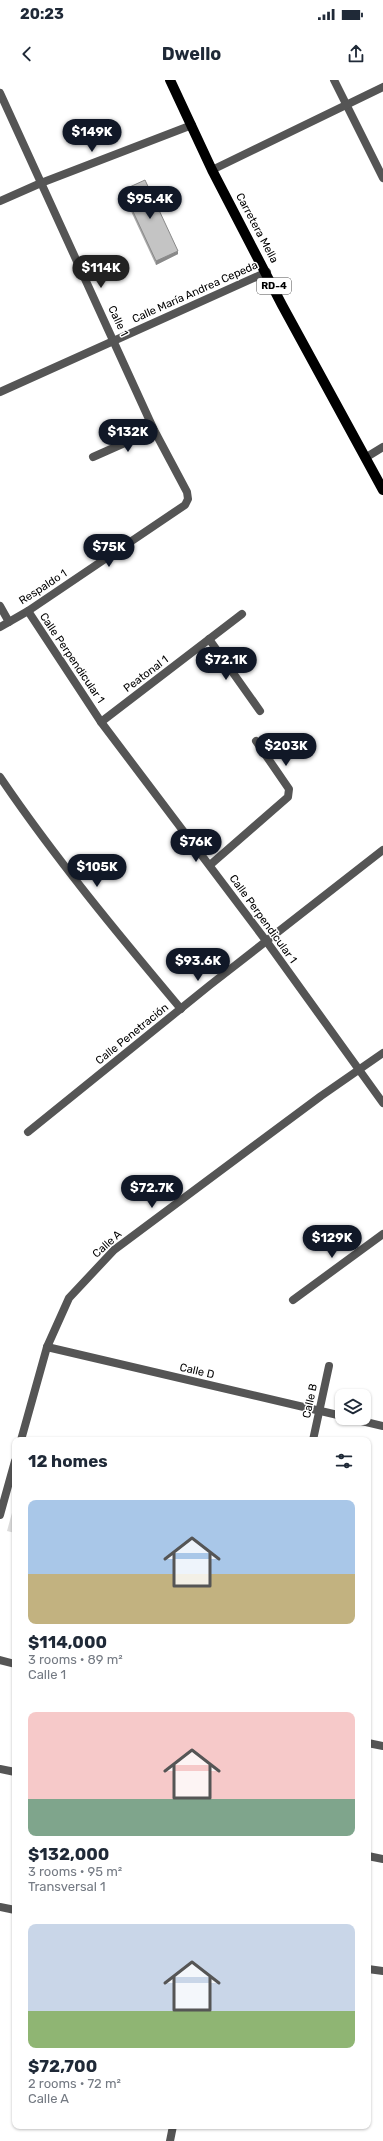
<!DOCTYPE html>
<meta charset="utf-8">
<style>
body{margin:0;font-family:Rubik,sans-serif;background:#f6f6f7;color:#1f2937;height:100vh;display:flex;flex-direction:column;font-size:15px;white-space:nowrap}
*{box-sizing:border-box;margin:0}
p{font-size:13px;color:#747a83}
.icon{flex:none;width:22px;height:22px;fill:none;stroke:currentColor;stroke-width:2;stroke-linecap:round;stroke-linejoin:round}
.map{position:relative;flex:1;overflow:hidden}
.sheet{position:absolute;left:12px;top:1357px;width:359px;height:692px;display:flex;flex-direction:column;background:#fff;border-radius:8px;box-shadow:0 1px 3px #0004}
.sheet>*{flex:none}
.fabs{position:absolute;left:335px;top:1309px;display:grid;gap:8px}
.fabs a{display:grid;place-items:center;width:36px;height:36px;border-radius:8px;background:#fff;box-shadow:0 1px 3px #0004;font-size:20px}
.price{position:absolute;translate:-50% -34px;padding:0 9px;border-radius:14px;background:#111827;color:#fff;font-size:13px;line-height:26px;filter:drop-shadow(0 1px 2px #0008)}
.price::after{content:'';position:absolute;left:50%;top:24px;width:12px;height:9px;margin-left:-6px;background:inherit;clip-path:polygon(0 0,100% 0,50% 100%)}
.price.active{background:#222;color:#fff}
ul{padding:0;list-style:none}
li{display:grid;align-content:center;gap:8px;height:212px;padding:0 16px}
li span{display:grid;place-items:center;height:124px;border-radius:8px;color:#555}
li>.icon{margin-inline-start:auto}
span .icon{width:72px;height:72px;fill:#fffc;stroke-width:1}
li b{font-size:17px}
h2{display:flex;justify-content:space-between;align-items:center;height:48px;padding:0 16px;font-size:17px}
.status{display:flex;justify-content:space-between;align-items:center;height:28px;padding:0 20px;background:#fff;direction:ltr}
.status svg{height:11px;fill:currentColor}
header{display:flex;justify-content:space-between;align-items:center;height:52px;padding:0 16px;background:#fff;font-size:18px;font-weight:700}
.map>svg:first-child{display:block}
.green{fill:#dcdcdc}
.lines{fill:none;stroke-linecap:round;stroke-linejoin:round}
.street{stroke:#555;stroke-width:8}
.primary{stroke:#000;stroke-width:10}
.wall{fill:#a9a9a9}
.shaded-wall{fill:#898989}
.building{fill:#c4c4c4;stroke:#898989}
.labels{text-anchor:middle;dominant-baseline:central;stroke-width:3;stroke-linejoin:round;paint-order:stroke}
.shield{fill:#fff;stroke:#4c4c4c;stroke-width:1}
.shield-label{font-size:10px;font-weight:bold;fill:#000}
.street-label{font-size:11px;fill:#000;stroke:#fff}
</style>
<div class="status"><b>20:23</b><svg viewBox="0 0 49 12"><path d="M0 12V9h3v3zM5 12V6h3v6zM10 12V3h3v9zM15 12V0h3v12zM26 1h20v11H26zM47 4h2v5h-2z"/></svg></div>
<header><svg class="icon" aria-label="back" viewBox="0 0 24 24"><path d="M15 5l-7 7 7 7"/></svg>Dwello<svg class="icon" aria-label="share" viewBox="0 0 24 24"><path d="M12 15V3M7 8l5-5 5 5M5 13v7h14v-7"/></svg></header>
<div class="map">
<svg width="383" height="2061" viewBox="0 0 383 2061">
<rect width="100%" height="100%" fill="#fff"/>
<path class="green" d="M15 1422V1453L7 1451Z"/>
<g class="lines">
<g class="street">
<path d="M334 0 383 98"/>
<path d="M0 13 154 350 187 412 188 419 185 425 28 531 0 547"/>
<path d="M212 90 383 7"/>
<path d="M0 121 41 103 192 45"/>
<path d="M0 312 267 192"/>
<path d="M93 377 154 350"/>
<path d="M365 378 383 367"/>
<path d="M0 526 9 542"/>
<path d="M28 531 101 642 267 862 383 1023"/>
<path d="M209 559 260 631"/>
<path d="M101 642 242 534"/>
<path d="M0 697C55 778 118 854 181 929"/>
<path d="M210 785 288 717 289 709 256 661"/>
<path d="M28 1052 210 905 383 770"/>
<path d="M293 1220 383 1154"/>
<path d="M47 1267 342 1336"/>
<path d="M349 1338 383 1346"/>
<path d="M21 1360 47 1267 69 1218 114 1170 321 1016 383 973"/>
<path d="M313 1360 329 1286"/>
<path d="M0 1435 15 1381"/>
<path d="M0 1580 15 1584"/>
<path d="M368 1663 383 1666"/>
<path d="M0 1689 15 1692"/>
<path d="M368 1776 383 1779"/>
<path d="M0 1827 15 1830"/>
<path d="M368 1889 383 1891"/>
<path d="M170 2061 173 2046"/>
</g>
<path class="primary" d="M170 0 212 90 282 225 383 410"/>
</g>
<path class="wall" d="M123 110 178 174 156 185 123 114Z"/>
<path class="shaded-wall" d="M178 171V174L156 185V181Z"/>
<path class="building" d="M145 100 178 171 156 181 123 110Z"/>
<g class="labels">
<rect class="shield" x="257" y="198" width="34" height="16" rx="3"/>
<g class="shield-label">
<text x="274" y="206">RD-4</text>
</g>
<g class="street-label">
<text transform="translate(257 148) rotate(62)">Carretera Mella</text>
<text transform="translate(195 212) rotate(-24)">Calle María Andrea Cepeda</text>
<text transform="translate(118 241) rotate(65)">Calle 1</text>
<text transform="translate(43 507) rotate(-33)">Respaldo 1</text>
<text transform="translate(72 578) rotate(56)">Calle Perpendicular 1</text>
<text transform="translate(146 594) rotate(-37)">Peatonal 1</text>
<text transform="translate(263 839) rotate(54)">Calle Perpendicular 1</text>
<text transform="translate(132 954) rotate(-39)">Calle Penetración</text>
<text transform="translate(107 1164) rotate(-42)">Calle A</text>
<text transform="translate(197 1291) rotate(13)">Calle D</text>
<text transform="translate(310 1321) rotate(-78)">Calle B</text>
</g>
</g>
</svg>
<div class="fabs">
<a><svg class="icon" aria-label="layers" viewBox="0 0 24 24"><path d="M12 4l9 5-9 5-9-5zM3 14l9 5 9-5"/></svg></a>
</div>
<b class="price" style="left:92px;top:73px">$149K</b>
<b class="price" style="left:150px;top:140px">$95.4K</b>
<b class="price active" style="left:101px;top:209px">$114K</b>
<b class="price" style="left:128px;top:373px">$132K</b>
<b class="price" style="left:109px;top:488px">$75K</b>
<b class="price" style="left:226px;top:601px">$72.1K</b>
<b class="price" style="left:286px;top:687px">$203K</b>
<b class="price" style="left:196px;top:783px">$76K</b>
<b class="price" style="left:97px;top:808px">$105K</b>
<b class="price" style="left:198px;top:902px">$93.6K</b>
<b class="price" style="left:152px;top:1129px">$72.7K</b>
<b class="price" style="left:332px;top:1179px">$129K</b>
<section class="sheet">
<h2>12 homes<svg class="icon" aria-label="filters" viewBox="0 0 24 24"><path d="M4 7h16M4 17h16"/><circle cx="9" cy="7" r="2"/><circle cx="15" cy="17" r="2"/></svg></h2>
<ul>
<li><span style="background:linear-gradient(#a9c7e8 60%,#c2b280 0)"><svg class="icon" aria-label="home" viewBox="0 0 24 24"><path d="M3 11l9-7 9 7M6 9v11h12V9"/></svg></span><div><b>$114,000</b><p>3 rooms · 89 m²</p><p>Calle 1</p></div></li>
<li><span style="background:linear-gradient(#f6c9c9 70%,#7fa58c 0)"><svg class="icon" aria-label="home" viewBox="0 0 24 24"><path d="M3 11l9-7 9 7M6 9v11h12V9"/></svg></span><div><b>$132,000</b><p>3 rooms · 95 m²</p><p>Transversal 1</p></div></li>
<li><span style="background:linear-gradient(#c9d6e8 70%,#8fb573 0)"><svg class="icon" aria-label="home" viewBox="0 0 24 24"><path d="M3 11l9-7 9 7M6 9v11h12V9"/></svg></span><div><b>$72,700</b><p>2 rooms · 72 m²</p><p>Calle A</p></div></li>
</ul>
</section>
</div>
